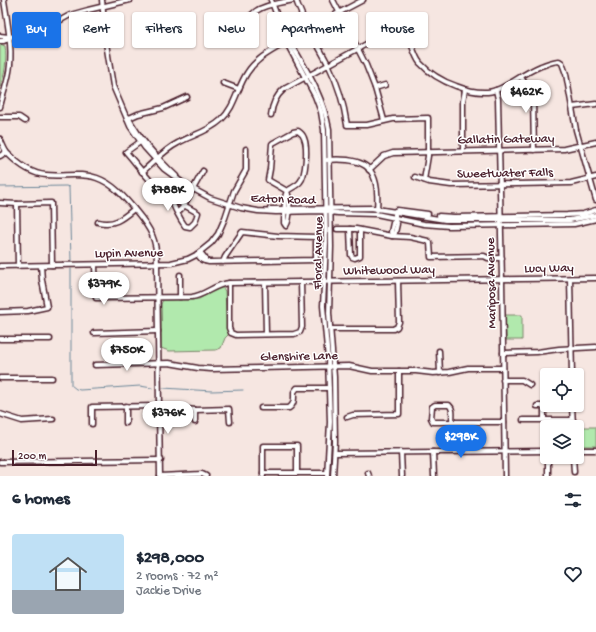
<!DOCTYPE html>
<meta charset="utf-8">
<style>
body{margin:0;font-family:"Gochi Hand",sans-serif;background:#f2f2f3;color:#1f2937;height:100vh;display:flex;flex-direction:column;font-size:15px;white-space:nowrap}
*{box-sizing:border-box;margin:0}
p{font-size:13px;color:#747a83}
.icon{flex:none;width:22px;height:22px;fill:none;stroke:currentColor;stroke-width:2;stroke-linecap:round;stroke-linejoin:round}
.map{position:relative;height:476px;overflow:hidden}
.side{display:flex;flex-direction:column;background:#fff;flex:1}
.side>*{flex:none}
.banner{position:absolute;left:12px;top:12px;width:572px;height:36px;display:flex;gap:8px}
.fabs{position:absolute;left:540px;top:368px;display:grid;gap:8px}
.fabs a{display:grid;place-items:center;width:44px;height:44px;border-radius:4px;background:#fff;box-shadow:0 1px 3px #0004;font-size:20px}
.scale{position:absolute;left:12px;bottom:10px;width:85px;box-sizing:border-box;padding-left:4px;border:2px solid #4a1f2b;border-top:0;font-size:11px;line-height:14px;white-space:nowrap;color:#4a1f2b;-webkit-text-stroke:3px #fff;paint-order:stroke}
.price{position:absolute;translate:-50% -34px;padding:0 9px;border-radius:14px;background:#fff;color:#222;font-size:13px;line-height:26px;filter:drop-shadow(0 1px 2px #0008)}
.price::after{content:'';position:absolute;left:50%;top:24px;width:12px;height:9px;margin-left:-6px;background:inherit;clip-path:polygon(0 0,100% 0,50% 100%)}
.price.current{background:#1a73e8;color:#fff}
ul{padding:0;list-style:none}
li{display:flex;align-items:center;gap:12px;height:100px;padding:0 12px}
li span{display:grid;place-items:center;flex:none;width:112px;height:80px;border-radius:4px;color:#555}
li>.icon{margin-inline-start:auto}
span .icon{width:48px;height:48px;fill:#fffc;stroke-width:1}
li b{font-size:17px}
h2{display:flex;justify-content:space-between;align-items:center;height:48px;padding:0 12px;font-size:17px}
.chip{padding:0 14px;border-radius:4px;background:#fff;box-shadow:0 1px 3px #0004;font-size:14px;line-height:36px}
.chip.current{background:#1a73e8;color:#fff}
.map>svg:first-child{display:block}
.green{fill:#b1e9ad;stroke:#7e846c}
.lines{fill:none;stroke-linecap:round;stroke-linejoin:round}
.stream{stroke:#6c8799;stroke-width:1}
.minor-casing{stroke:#4a1f2b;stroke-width:7}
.minor{stroke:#fff;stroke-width:4}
.labels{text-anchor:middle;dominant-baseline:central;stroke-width:3;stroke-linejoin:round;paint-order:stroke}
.street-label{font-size:13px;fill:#4a1f2b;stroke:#fff}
</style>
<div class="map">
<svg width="596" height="476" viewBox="0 0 596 476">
<rect width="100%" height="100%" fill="#f6e6e1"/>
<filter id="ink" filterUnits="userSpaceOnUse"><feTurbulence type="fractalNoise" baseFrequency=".025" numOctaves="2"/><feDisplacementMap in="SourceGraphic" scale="8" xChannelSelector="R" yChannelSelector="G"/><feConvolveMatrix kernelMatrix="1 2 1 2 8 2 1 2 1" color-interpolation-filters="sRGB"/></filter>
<g filter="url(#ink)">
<g class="green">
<path d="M0 44 5 46C7 61 5 74 0 88Z"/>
<path d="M220 287H222L225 291 227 330 229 334 225 338 221 348 216 350 169 351 161 348V304L163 300 199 299Z"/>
<path d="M505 315H522V340H506Z"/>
<rect x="577" y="427" width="19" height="19"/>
</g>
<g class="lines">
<g class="stream">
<path d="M0 187 66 186 69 187 71 261"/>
<path d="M71 269V385L76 389 80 390 140 386 152 388"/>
<path d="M163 388 212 391 243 390"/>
</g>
<defs>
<g id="minor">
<path d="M102 0 106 43 113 86 130 126 145 148 164 169 186 185 210 198 241 208 258 211 276 212 321 211 338 213 376 214 424 224 449 226 574 224 596 219"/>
<path d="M271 0 289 47 315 96 321 112 324 130 326 243 323 306 328 359 330 422 327 476"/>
<path d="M296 0C304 24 318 44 329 66 338 84 344 105 347 125H367L393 119 428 118V156L424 180"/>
<path d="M333 0 366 65 375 88 384 120"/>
<path d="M308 29 363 0"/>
<path d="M226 35C246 28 242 21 256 11 266 4 281 3 293 0"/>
<path d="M0 36 9 37 30 34 50 26 70 15 88 10 130 0"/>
<path d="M0 41H4L9 37"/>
<path d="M288 42 292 45C308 73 323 96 329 129L331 247 329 313 334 377 335 442 333 476"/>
<path d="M521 77 531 93 533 99 534 150"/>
<path d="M223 83 239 89"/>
<path d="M375 88 385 85"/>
<path d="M496 90 498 99 502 280 505 476"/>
<path d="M0 107C3 93 9 79 10 65 12 43 7 21 4 0"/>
<path d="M572 107 596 104"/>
<path d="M271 115C272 105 276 96 284 89L383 35 397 31 406 32C412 41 413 54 420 63 430 74 442 81 456 86 500 103 505 81 541 66 547 64 553 61 559 61L562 63 566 74 576 130 596 200"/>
<path d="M0 117H19L25 121"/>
<path d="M128 117C140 140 157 158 176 176"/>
<path d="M127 119 138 114 163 108 187 97"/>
<path d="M298 131C301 133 303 135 304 138 308 147 306 175 300 182 297 186 291 188 287 191L268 180 270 169 272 144 273 143 293 132Z"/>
<path d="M0 139C2 143 4 149 7 153 17 163 31 174 46 175 63 177 80 172 97 178 114 184 125 198 136 211 151 229 157 240 157 264L160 476"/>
<path d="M140 142 126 152C140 168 153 187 171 198"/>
<path d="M463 151V101L465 90"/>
<path d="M0 156 6 152"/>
<path d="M327 160C368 157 380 169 377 210"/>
<path d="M369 170 384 156 393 153 564 149 596 142"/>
<path d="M142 172C154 162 164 150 178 143 192 135 208 132 221 120 235 107 237 88 247 73 257 57 273 51 288 41"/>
<path d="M415 177 429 182 451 185 571 183 596 177"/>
<path d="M287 191C290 200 291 218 286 226L284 223 285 197Z"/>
<path d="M171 198 198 213 195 222 190 227 185 226C180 219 173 206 171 198Z"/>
<path d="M0 203 17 204 51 203 52 265"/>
<path d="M17 204 18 266"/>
<path d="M270 209 371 208 445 220H570L596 215"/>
<path d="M178 212 183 207 203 171"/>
<path d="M439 216 454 217 567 215 583 214 596 210"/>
<path d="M98 222C114 226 122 219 134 209"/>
<path d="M337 229H356L392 236"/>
<path d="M350 229 351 255 352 257 355 258 360 256V230"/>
<path d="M393 234 395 233 397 224 395 221V211L397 210 428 214"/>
<path d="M393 234 391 232 393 223 395 221"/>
<path d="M393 235 392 236 410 237 428 241 430 243 431 257 484 256 488 258H502"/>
<path d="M197 254 202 260 205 261V258L200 252"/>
<path d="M205 261 209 262 316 260V237L278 236 242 232 225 257 223 262"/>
<path d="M95 265 96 298 192 297C206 295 215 284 229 283L596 278"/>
<path d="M0 266 171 263 188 259 196 255 211 243 218 234 225 218 234 191 246 170V149"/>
<path d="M180 275V297"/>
<path d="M570 279 572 375"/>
<path d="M229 283V328L231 333 236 335 294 334 300 332 302 327 301 282"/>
<path d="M265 283 266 334"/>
<path d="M0 312 28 311 47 307 42 280 41 266"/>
<path d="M330 329H393L397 327 399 322 398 281"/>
<path d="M94 333 158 331"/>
<path d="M0 339H50"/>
<path d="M439 351 440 373"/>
<path d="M503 353 537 352 559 349 596 347"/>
<path d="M95 365 169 363 198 368 211 369 349 366 372 371H416L433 373 449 372 468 368H503"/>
<path d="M0 378H52"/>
<path d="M503 380H522L530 385"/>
<path d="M572 405 573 427"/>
<path d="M126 406V423"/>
<path d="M537 406H542L544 408V420"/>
<path d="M261 408H289C295 404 294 398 294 392L297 388H329"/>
<path d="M195 410V422"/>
<path d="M0 414 22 421 53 419"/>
<path d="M347 417 353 415 399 414V371"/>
<path d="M523 420H573"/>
<path d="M452 422H433L431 418 432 407 435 405H449C454 409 452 417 452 422H504"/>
<path d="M92 424V407L159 406 195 410 229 409 230 422"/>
<path d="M577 450H596"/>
<path d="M401 452 402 476"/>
<path d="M433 452 434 476"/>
<path d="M335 453 547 451"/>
<path d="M548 457V476"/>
<path d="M573 457 574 472"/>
<path d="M0 462 161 460"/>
<path d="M263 473H327"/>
<path d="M368 473 369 476"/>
<path d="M160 476 202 474 206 476"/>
<path d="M263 476V446H297V473"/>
</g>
</defs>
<use href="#minor" class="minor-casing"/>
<use href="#minor" class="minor"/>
</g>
</g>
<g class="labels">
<g class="street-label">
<text transform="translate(506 140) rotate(-1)">Gallatin Gateway</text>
<text transform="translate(505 174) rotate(-1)">Sweetwater Falls</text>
<text transform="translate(283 200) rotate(2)">Eaton Road</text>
<text transform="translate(319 253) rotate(-89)">Floral Avenue</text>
<text transform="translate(129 254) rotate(-1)">Lupin Avenue</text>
<text transform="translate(549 269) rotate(-1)">Lucy Way</text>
<text transform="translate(389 271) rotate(-1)">Whitewood Way</text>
<text transform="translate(492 283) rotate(-91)">Mariposa Avenue</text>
<text transform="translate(299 357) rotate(-1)">Glenshire Lane</text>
</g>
</g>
</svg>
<div class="fabs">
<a><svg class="icon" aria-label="locate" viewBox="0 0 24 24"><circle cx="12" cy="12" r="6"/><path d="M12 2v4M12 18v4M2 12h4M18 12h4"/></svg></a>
<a><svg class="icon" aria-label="layers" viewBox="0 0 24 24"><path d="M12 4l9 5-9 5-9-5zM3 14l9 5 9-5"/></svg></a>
</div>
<div class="scale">200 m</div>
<b class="price" style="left:526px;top:114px">$462K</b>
<b class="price" style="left:168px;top:212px">$788K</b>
<b class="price" style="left:104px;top:306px">$379K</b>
<b class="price" style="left:127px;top:372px">$750K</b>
<b class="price" style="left:168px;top:435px">$376K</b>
<b class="price current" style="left:461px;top:459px">$298K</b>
<div class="banner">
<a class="chip current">Buy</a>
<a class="chip">Rent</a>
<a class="chip">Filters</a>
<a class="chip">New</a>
<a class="chip">Apartment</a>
<a class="chip">House</a>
</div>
</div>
<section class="side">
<h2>6 homes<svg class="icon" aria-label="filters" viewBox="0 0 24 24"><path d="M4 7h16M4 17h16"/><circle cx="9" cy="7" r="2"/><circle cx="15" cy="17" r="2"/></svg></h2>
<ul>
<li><span style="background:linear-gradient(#bfe0f5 70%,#9aa5b1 0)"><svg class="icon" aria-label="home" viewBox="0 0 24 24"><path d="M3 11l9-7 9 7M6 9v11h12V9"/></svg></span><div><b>$298,000</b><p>2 rooms · 72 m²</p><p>Jackie Drive</p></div><svg class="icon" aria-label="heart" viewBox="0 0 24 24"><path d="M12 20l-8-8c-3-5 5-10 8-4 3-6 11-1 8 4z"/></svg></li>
</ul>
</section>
